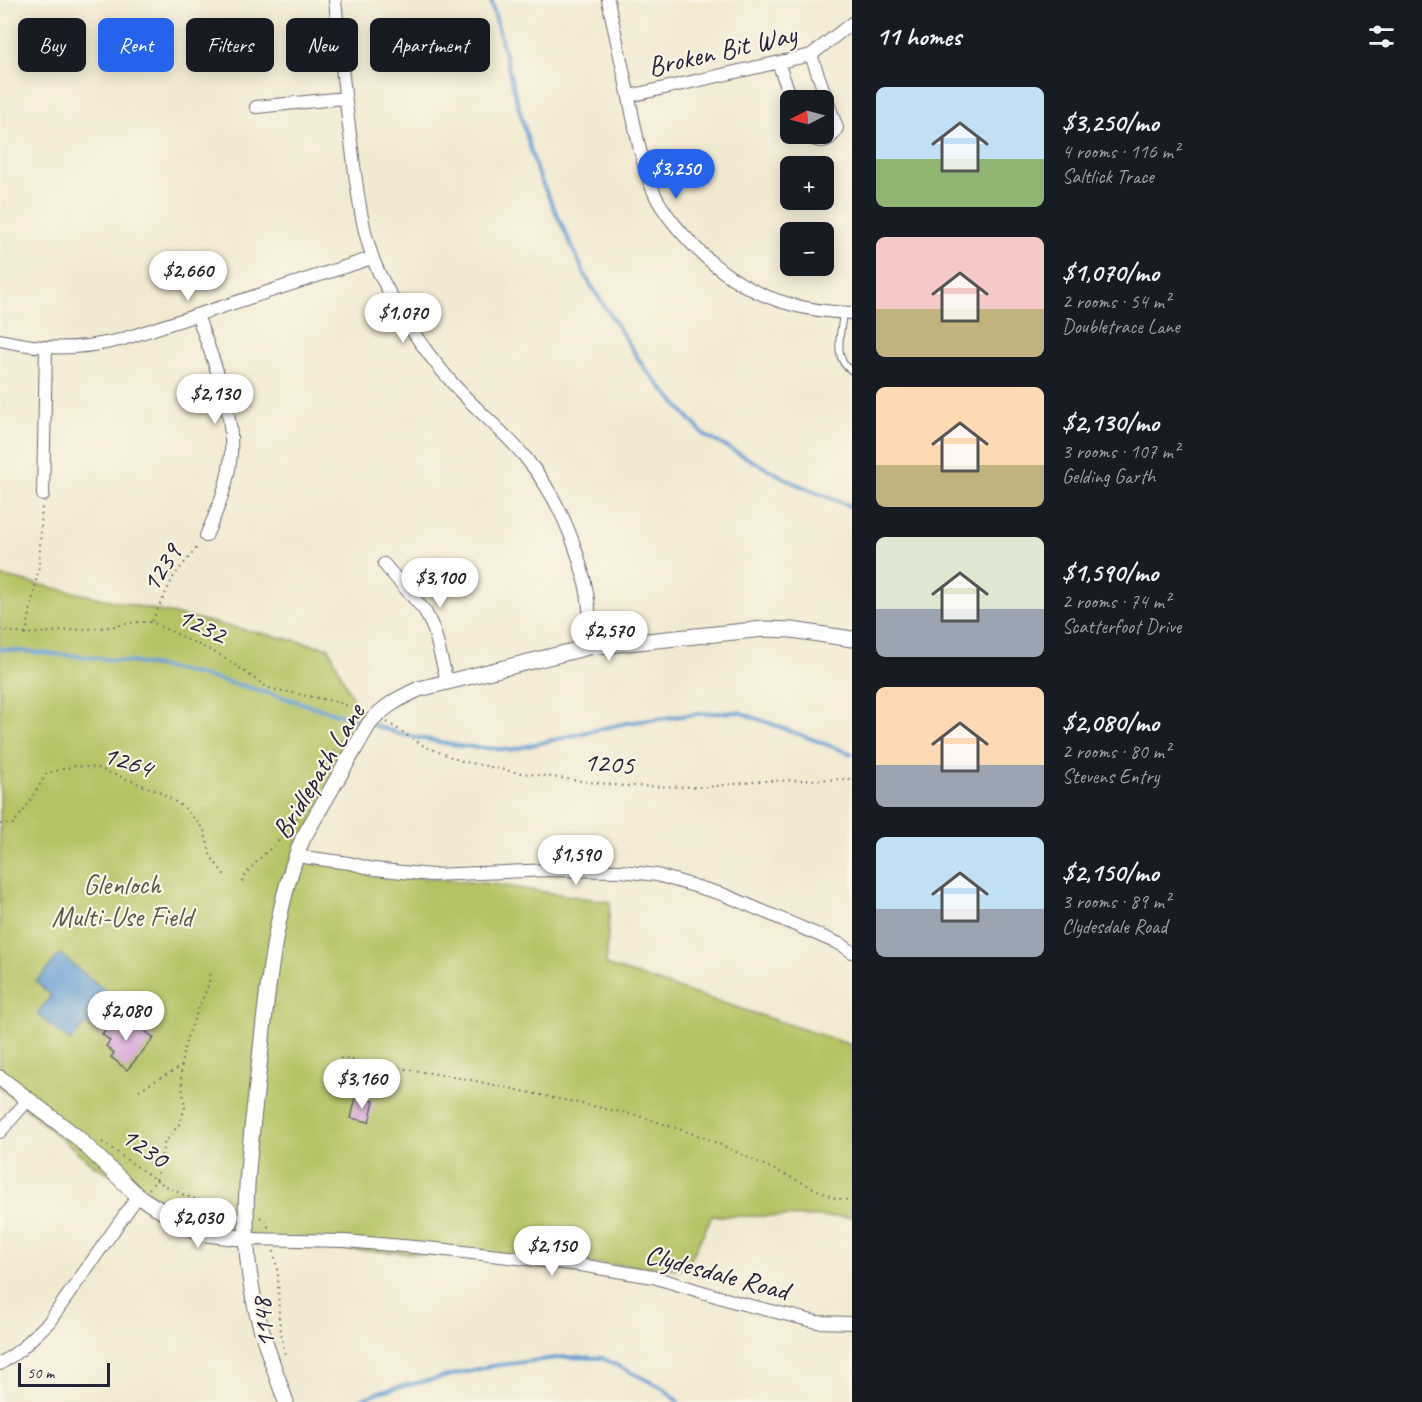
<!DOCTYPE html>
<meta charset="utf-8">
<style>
body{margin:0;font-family:Caveat,sans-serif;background:#20242c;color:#f1f3f6;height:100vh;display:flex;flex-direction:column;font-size:22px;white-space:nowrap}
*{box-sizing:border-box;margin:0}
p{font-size:20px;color:#9ea1a6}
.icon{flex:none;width:33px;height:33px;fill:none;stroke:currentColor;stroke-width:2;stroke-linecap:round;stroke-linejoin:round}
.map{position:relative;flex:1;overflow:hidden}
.panel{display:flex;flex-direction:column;background:#171b24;width:570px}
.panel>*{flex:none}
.top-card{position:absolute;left:18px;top:18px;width:570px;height:54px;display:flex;gap:12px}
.needle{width:39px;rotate:264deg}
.tools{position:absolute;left:780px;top:90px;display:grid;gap:12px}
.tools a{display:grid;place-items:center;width:54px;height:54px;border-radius:9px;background:#171b24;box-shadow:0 3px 15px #0003;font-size:30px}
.scale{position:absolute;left:18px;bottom:15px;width:92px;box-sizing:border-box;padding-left:6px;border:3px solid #22223b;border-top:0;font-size:16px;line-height:21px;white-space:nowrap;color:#22223b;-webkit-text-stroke:4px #fcf5e5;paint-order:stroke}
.price{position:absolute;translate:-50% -51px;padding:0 14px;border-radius:21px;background:#fff;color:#222;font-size:20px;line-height:39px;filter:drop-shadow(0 2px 3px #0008)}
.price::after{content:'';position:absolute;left:50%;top:36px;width:18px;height:14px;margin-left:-9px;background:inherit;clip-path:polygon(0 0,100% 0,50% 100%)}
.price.current{background:#2563eb;color:#fff}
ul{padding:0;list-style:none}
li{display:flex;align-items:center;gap:18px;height:150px;padding:0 24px}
li span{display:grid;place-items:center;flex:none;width:168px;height:120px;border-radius:9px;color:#555}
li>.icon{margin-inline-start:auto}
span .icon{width:72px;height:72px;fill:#fffc;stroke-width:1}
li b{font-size:26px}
h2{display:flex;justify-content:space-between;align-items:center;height:72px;padding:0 24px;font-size:26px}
.tag{padding:0 21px;border-radius:9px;background:#171b24;box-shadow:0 3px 15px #0003;font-size:21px;line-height:54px}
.tag.current{background:#2563eb;color:#fff}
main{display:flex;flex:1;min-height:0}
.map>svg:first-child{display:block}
.green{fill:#b5c365;stroke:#6c7250;stroke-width:1.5}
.water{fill:#649ed3;stroke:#436087;stroke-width:1.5}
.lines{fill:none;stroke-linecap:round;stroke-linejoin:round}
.stream{stroke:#649ed3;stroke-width:4}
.building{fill:#d8a7dc}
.service-casing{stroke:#6b686f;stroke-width:8}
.minor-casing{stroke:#6b686f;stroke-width:14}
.tertiary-casing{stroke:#6b686f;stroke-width:17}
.path{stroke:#6b686f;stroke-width:2;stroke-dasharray:1.5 4.5;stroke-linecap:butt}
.service{stroke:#fff;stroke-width:6}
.minor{stroke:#fff;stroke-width:12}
.tertiary{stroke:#fff;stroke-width:15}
.labels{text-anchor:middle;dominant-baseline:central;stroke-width:4.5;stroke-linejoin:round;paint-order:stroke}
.street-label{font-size:28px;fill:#22223b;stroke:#fcf5e5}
.park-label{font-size:28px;fill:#555a4a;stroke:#fcf5e5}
</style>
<main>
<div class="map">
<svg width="852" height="1402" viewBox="0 0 852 1402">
<rect width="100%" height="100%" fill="#fcf5e5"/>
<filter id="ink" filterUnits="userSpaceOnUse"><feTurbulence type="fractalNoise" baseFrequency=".0167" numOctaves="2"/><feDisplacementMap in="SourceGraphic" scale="12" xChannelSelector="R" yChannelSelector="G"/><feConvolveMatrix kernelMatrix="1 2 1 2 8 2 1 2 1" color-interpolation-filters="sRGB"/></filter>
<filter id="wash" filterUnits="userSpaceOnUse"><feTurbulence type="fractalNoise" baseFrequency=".008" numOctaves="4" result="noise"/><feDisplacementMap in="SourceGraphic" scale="24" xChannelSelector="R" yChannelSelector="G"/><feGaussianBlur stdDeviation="1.35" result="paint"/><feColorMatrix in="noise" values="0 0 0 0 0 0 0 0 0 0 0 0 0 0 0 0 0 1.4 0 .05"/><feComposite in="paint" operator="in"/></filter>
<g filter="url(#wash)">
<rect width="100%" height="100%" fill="#f2ead0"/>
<path class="green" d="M0 576 329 648 367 730 300 843 310 862 380 874 492 884 610 902 606 965 852 1045V1217L712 1216 686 1269 246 1244 93 1165 0 1087Z"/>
<path class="water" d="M60 954 123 1005 97 1033 86 1023 70 1041 37 1014 51 995 36 982Z"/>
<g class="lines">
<g class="stream">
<path d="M491 0 515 94 537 172 587 279 645 369 704 435 796 484 852 507"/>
<path d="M0 649C60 655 122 658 181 671 244 684 304 704 366 723"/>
<path d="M373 725 400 734 460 746 510 750 626 723 697 714 739 712 852 754"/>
<path d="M355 1402 382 1391 492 1366 564 1357 602 1358 663 1388 678 1402"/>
</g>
</g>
<g id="blocks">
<g class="building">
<path d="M117 1016 134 1031 139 1026 154 1038 127 1070 111 1057 114 1053 106 1046 110 1041 102 1034Z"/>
<path d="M356 1097 374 1101 369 1122 351 1118Z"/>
</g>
</g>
</g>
<g filter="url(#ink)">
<use href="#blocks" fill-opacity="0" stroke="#6b686f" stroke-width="1.5"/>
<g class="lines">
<defs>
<path id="service" d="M843 313C841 333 832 359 852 371"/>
<g id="minor">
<path d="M335 0C340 50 345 100 352 149 357 189 362 237 379 273 398 311 421 347 449 379 472 407 502 429 525 457 565 505 596 584 589 647"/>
<path d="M608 0C615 33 622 65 629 98 636 131 641 164 655 195 665 215 681 233 697 249 741 293 790 311 852 313"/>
<path d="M778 63 792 100"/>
<path d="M629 96 811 55 852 23"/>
<path d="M256 107 345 98"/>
<path d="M806 134C818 144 830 144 837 128L811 55"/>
<path d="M197 315C212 357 234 408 231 453 229 482 218 509 206 536"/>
<path d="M0 340C42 350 78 350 120 340L372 258"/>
<path d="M43 495 46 348"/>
<path d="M384 564 425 611 434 630 447 681"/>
<path d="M296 856 349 863 374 869 431 875 551 870 621 871 657 875 725 895 842 945 852 952"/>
<path d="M0 1132 28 1100"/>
<path d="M248 1239 345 1241 437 1249 580 1265 653 1277 739 1303 817 1322 852 1323"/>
<path d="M0 1364 20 1350 49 1322 138 1196"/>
</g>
<g id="tertiary">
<path d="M0 1078 77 1137 138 1196 171 1217 187 1227 206 1234 248 1239"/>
<path d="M286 1402C271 1360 254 1315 249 1270 241 1205 251 1140 258 1075 267 997 273 911 303 838L369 724C383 707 399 698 419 689L589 647 764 629 792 630 852 639"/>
</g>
</defs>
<use href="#service" class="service-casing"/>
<use href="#minor" class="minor-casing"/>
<use href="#tertiary" class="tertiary-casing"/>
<g class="path">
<path d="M152 621 174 576 199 545"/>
<path d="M0 630 26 634 109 627 137 622H151L222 656 268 688 337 702 363 711"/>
<path d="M26 634 39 566 42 506"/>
<path d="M387 722 422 745 461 761 515 772 589 782 625 786 707 787 761 781 852 779"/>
<path d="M0 824H13L25 809 47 773 75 766 98 768 160 792 186 809 204 830 211 857 226 877"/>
<path d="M242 882C251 861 280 844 294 823 302 813 301 800 308 789 319 769 335 751 347 732"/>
<path d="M340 1058 466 1079 639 1116 706 1138 835 1198 852 1201"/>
<path d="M139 1090 182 1066"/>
<path d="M102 1142C128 1159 154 1182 182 1194 198 1201 214 1205 232 1208"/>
<path d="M149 1189 156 1180 164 1144 180 1123 185 1107 181 1077 182 1059 187 1037 209 983 210 970"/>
<path d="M260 1217 265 1221 269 1228"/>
<path d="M274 1251 278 1275 279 1319 285 1356"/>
</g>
<use href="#service" class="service"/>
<use href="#minor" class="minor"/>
<use href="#tertiary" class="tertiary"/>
</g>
</g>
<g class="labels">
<g class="street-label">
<text transform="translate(722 50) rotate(-13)">Broken Bit Way</text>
<text transform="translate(161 568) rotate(-57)">1239</text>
<text transform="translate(202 625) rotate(26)">1232</text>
<text transform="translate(128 761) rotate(19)">1264</text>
<text transform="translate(609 763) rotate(5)">1205</text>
<text transform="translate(318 771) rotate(-59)">Bridlepath Lane</text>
<text transform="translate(145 1147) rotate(35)">1230</text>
<text transform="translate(717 1272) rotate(15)">Clydesdale Road</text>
<text transform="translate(263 1323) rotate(-96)">1148</text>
</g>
<g class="park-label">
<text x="122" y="884">Glenloch<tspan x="122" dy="32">Multi-Use Field</tspan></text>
</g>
</g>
</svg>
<div class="tools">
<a><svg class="needle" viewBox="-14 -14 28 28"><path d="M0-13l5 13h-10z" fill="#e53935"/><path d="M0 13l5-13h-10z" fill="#9ea1a6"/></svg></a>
<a>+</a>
<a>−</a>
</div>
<div class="scale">50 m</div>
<b class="price current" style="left:676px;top:200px">$3,250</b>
<b class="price" style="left:188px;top:302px">$2,660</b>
<b class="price" style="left:403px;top:344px">$1,070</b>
<b class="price" style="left:215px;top:425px">$2,130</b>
<b class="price" style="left:440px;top:609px">$3,100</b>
<b class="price" style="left:609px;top:662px">$2,570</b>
<b class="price" style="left:576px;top:886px">$1,590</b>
<b class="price" style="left:126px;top:1042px">$2,080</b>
<b class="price" style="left:362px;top:1110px">$3,160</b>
<b class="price" style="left:198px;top:1249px">$2,030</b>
<b class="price" style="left:552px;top:1277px">$2,150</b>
<div class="top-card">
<a class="tag">Buy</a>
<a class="tag current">Rent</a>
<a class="tag">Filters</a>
<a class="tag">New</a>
<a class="tag">Apartment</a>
</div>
</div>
<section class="panel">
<h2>11 homes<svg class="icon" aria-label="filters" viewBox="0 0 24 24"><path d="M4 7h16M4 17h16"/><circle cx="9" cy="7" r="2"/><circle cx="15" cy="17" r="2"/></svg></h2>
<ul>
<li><span style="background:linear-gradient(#bfe0f5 60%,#8fb573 0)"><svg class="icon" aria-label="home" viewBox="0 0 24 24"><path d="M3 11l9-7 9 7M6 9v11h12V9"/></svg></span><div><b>$3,250/mo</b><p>4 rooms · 116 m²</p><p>Saltlick Trace</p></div></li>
<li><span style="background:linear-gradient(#f6c9c9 60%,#c2b280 0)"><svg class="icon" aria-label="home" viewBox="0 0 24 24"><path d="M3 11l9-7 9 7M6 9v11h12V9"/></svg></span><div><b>$1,070/mo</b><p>2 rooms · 54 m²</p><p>Doubletrace Lane</p></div></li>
<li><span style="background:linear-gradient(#ffd9b3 65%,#c2b280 0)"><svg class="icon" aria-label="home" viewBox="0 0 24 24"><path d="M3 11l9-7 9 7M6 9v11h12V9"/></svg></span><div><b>$2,130/mo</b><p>3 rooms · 107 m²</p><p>Gelding Garth</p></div></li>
<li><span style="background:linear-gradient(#dfe7d0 60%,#9aa5b1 0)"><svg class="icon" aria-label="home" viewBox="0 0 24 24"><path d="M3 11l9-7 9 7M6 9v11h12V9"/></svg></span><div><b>$1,590/mo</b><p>2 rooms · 74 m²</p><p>Scatterfoot Drive</p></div></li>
<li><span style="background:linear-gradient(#ffd9b3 65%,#9aa5b1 0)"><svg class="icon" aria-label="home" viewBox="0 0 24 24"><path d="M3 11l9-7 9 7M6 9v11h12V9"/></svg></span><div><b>$2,080/mo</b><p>2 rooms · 80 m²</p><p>Stevens Entry</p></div></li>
<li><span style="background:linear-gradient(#bfe0f5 60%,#9aa5b1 0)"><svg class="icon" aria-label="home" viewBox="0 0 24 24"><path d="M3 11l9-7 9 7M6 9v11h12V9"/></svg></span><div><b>$2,150/mo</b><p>3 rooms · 89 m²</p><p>Clydesdale Road</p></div></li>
</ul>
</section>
</main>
